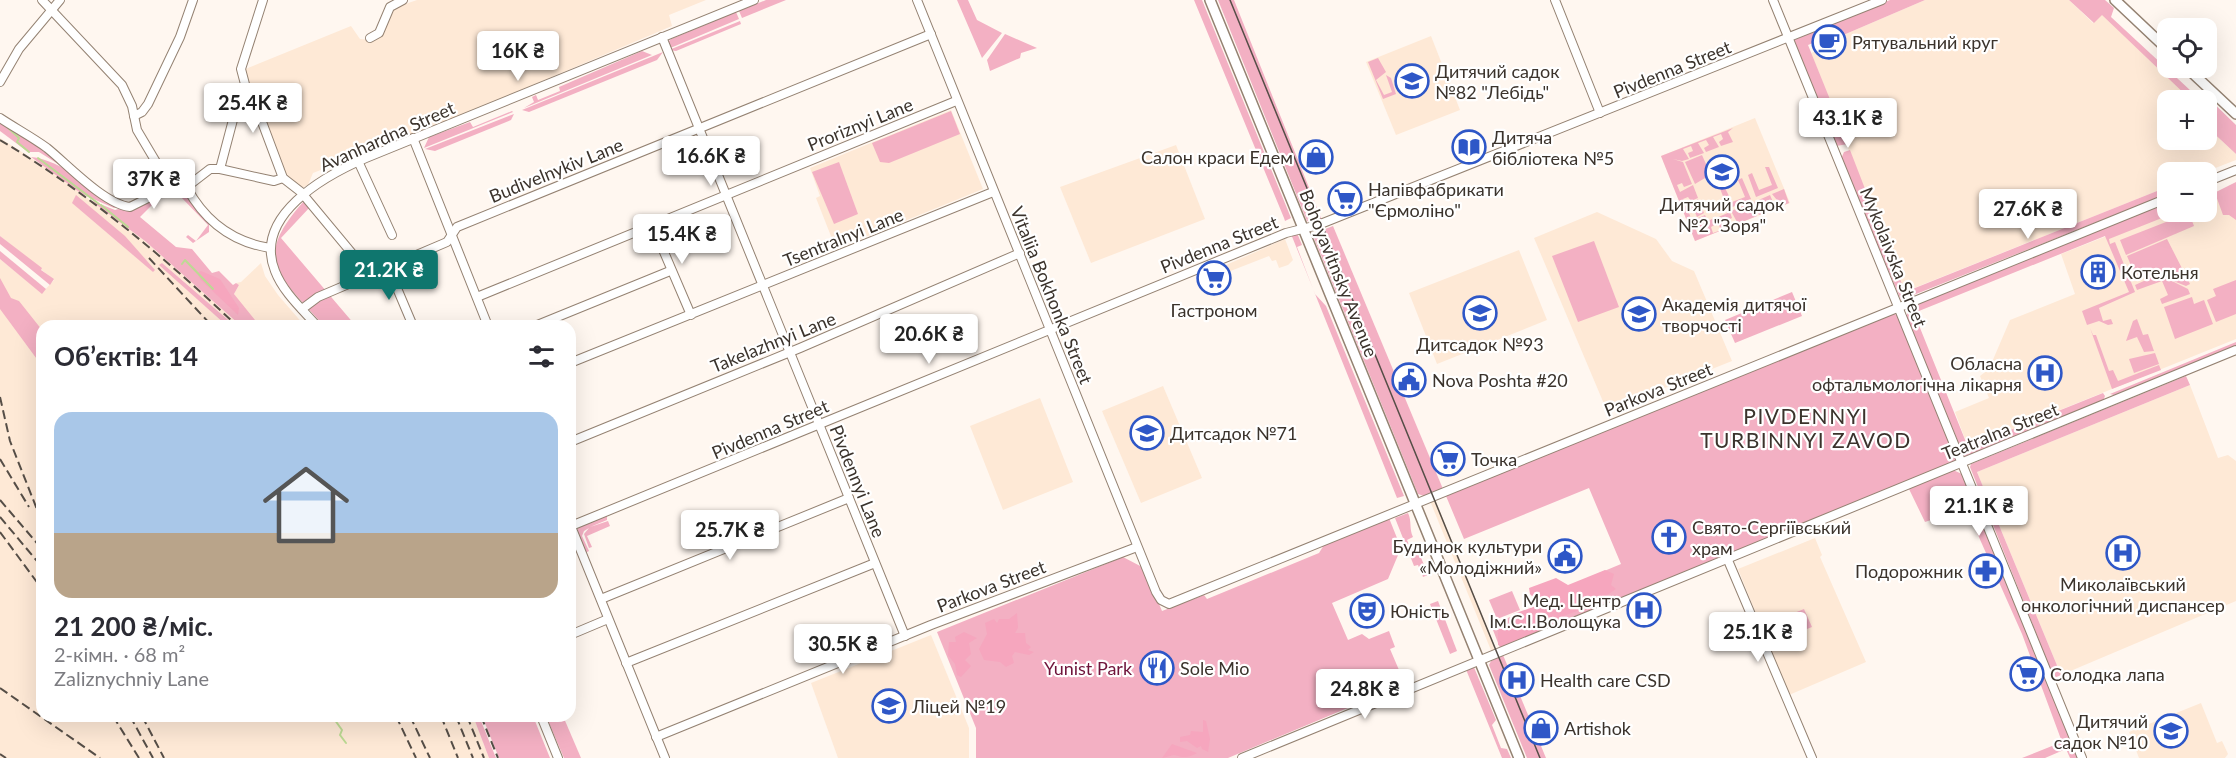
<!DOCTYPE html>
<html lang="uk">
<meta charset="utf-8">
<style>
body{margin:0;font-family:Lato,sans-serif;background:#f2f2f3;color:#2b2b33;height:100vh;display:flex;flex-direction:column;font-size:22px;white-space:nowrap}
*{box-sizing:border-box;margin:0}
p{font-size:20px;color:#7c7c81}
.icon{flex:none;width:33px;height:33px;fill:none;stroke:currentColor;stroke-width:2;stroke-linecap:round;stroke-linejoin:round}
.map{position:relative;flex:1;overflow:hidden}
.details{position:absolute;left:36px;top:320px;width:540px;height:402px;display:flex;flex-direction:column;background:#fff;border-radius:18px;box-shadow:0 6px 24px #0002}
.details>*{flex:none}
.buttons{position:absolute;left:2157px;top:18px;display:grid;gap:12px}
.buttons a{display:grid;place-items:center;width:60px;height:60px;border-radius:12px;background:#fff;box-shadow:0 6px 24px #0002;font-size:30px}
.price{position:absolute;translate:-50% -51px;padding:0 14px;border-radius:6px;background:#fff;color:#222;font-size:20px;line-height:39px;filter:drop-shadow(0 2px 3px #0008)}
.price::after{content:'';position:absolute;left:50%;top:36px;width:18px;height:14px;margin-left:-9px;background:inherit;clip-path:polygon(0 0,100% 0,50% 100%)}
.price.on{background:#0f766e;color:#fff}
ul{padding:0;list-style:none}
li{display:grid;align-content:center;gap:12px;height:318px;padding:0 18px}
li+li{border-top:2px solid #e1e1e2}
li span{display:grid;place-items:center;height:186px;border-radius:18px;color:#555}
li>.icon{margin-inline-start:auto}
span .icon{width:108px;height:108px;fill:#fffc;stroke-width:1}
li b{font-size:26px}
h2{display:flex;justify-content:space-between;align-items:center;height:72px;padding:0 18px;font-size:26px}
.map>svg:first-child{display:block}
.built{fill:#fee9d6}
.green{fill:#f3b0c3}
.forest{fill:#f6a6be}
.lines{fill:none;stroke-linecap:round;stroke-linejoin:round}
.stream{stroke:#bcda93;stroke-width:2}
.minor-casing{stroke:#948272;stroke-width:10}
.major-casing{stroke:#948272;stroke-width:12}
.minor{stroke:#fff;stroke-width:8}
.major{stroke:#fff;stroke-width:9}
.tram{stroke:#564e47;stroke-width:1.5}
.rail{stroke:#564e47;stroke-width:2;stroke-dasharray:9 4.5;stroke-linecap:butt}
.labels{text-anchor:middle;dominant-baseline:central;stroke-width:4.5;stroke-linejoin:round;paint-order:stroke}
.poi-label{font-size:18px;fill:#3b332c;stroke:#fff;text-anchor:start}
.street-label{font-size:18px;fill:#3b332c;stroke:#fff}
.park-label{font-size:18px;fill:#6f143b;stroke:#fff}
.quarter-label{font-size:21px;letter-spacing:1.5px;fill:#3b332c;stroke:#fff}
</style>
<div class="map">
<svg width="2236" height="758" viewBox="0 0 2236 758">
<rect width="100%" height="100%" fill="#fff7f0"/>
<g class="built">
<path d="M417 0H706L669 15 672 26 462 115 313 173 308 185 302 188 287 180 243 70 351 26 360 39 370 40 391 9Z"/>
<path d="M1925 0H2069L2093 23 2102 14 2192 99 2168 100V140H2206L2207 127 2236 154V160L2205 172H2168L2167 187 1904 292 1811 53 1835 44 1834 39Z"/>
<path d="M1431 36 1460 110 1396 135 1366 62Z"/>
<path d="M951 110 983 189 836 249 816 198 820 196 810 168Z"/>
<path d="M1755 118 1790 203 1695 241 1661 156Z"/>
<path d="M0 138 53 172 145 241 240 325H234L162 263 160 265 226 325H230L42 326V716H473L489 758H0V259L42 293 54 280 0 236Z"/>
<path d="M1176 145 1205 219 1091 263 1060 187Z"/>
<path d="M2236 185V339L1968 447 1955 412 1989 398 1980 376 1989 369 2010 320 2075 294 2061 254 2168 212H2206L2207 197Z"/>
<path d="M1597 212 1656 239 1672 261 1694 271 1732 361 1607 411 1534 238Z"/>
<path d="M1285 239 1293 260 1288 265 1279 268 1276 260 1272 261 1269 256 1228 272 1226 265Z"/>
<path d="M1519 250 1547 320 1437 364 1409 293Z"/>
<path d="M261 263 265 276 278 295 304 325H259L240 306 234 294 239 285 236 283 241 282Z"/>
<path d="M2190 385 2218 458 2228 455 2236 461V601L2061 675 1977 472Z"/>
<path d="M1163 386 1202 478 1141 503 1102 411Z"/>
<path d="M1040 398 1073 482 1003 510 970 426Z"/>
<path d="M1435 499 1540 758H1535L1430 501Z"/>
<path d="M1815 538 1822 555 1820 557 1866 662 1789 695 1738 569Z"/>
<path d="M931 635 969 728V758H838L811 683Z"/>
<path d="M2201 703 2217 743 2222 741 2228 754 2225 758H2139L2129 732Z"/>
</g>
<g class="green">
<path d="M766 0H786L742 18 739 11Z"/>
<path d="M957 0H968L977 20 1002 33 982 58Z"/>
<path d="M1194 0H1202L1291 218 1285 221 1284 218Z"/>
<path d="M1218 0H1234L1322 220 1313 223 1307 221Z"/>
<path d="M1890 0H1925L1820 45 1818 41 1808 45 1848 144 1836 146 1794 40Z"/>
<path d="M2069 0H2105L2114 8 2111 17 2191 91 2200 90 2236 125V154L2207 127 2206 100H2191L2102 15 2094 23Z"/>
<path d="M736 12 739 19 668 49 667 43 671 39Z"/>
<path d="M740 21 741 24 676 51 669 50Z"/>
<path d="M1005 34 1037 48 1021 53 1020 58 990 71 987 60Z"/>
<path d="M642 51 652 55 524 108 534 102 532 97 536 95 538 100 560 91 559 87Z"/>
<path d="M663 52 657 60 529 112 522 110Z"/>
<path d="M1378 58 1386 72 1376 80 1384 95 1392 92 1386 75 1391 78 1396 94 1383 99 1368 62Z"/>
<path d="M512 111 513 112 424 148 429 137 470 122 473 127Z"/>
<path d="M951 111 960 134 889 163 880 162 872 143Z"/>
<path d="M514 114 511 120 435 151 425 149Z"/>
<path d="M0 121 44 147 63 167 39 152H28L0 131Z"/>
<path d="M1733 128 1728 132 1733 142 1721 146 1719 142 1723 139 1721 134 1713 137 1719 147 1706 152 1704 148 1709 145 1706 140 1698 143 1704 153 1690 158 1688 153 1693 151 1691 146 1683 149 1689 159 1682 161 1673 159 1683 162 1692 184 1684 187 1682 183 1677 185 1680 192 1693 185 1698 198 1691 201 1688 197 1683 199 1686 207 1698 199 1704 213 1697 217 1694 210 1689 213 1692 221 1705 215 1707 220 1702 230 1700 226 1695 228 1698 235 1703 233 1708 221 1714 218 1716 224 1711 227 1713 233 1721 230 1716 218 1730 212 1732 218 1728 220 1729 225 1737 222 1731 211 1751 203 1757 216 1695 241 1661 156Z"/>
<path d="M1850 150 1905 292 2167 187V194L1901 300 1841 159 1844 152Z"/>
<path d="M1702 155 1713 180 1705 178 1695 184 1685 162Z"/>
<path d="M31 157C62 160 93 189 117 207L114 208 82 194Z"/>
<path d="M839 162 858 214 834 224 812 172Z"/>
<path d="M1765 167H1769L1778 188 1756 197 1748 175 1752 173 1759 190 1772 185Z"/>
<path d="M1742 178 1751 199 1728 209 1719 186 1723 184 1732 202 1745 197 1738 180Z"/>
<path d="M2236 182V220L2229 215H2223L2215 193 2212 194Z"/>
<path d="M1784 189 1789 203 1759 215 1754 202 1770 195 1773 202 1768 204 1770 209 1781 205 1772 194Z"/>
<path d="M173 192 186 196 209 224V232L193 243 186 237 188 235 196 241 208 225 180 196 159 198 140 217 176 247 192 249 212 273 219 271 233 285 236 283 239 285 234 294 259 325H240L145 241 90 200 115 210Z"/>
<path d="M76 195 125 236 155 270 153 272 72 203Z"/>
<path d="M304 201 310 207 281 238 355 325H323C279 275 251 260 304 201Z"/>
<path d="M2167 203 2168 212H2177L2109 239 2110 244 2115 242 2135 292 2099 308 2103 321 2111 319 2113 324 2108 325 2099 321 2087 325 2082 311 2129 292 2105 236 1914 313 1968 447 2103 393 2105 396 2103 401 1970 456H1964L1907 318V311L1913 306Z"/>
<path d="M2189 213 2194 226 2126 255 2120 240Z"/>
<path d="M1333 226 1443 489 1424 496 1418 494 1314 238 1315 233Z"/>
<path d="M1297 233 1302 245 1297 247 1315 294 1326 306 1404 496 1397 498 1291 234Z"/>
<path d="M0 236 42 268 41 270 54 279 50 285 0 244Z"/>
<path d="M2167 239 2190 284 2186 286 2168 279 2188 289 2190 294 2162 304 2160 299 2168 295 2162 281 2137 290 2135 285 2146 280 2143 272 2135 275 2127 256Z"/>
<path d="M1594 241 1619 307 1578 322 1552 256Z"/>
<path d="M0 251 46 289 42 294 0 259Z"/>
<path d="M162 263 234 325H226L159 265Z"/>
<path d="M0 278 11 298 19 301 42 330V366L0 309Z"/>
<path d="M2236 280V314L2216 322 2207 300 2216 296 2213 289Z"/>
<path d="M1792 292 1802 316 1735 343 1725 320Z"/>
<path d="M2192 297 2194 304 2204 300 2213 324 2175 339 2164 307Z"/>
<path d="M1892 313 1897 315 1956 459 1954 462 1500 648 1491 625 1537 606 1535 600 1621 564 1589 488 1464 539 1446 496Z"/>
<path d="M2137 319 2143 335 2148 334 2154 351 2144 352 2137 337 2126 341 2133 321Z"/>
<path d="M2090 328 2093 335H2096L2109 371 2113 370 2118 381 2159 365 2161 370 2112 389Z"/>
<path d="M2236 342V346L2114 395 2110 394Z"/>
<path d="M2155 353 2159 364 2134 373 2129 359Z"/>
<path d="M2186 376 2190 385 1977 472 2061 675 2054 678 1970 467 1971 464Z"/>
<path d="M1953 470 1962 474 2079 758H2070L2066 749 2045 758H2022L2062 742 2022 634 1966 508 1925 522 1909 489Z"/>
<path d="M1408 513C1412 521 1409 529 1413 537L1407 540 1412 552 1418 550 1428 575 1423 577 1418 565 1414 566 1395 518Z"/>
<path d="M607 515V520L590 527 608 521 610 526 587 536 592 547 589 548 584 534 589 528 584 531 582 536 589 551 585 553 577 533 578 528Z"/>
<path d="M1389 518 1401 548 1388 579 1332 603 1348 640 1362 634 1369 639 1389 631 1395 647 1390 649 1405 684 1228 758H976V728L937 632 1123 557 1144 568 1162 611 1204 595 1207 599 1319 553 1324 545Z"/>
<path d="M1512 591 1520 610 1497 619 1489 600Z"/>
<path d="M1438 601 1457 651 1450 654 1430 604Z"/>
<path d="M1804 609 1812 627 1784 638 1777 620Z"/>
<path d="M1503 655 1546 758H1527L1489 665 1491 661Z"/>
<path d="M1473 665 1496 720 1492 725 1501 748 1507 749 1511 758H1502L1465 667Z"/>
<path d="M473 716H479L496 758H489Z"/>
<path d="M482 716H533L550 758H499Z"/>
<path d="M546 716H563L581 758H564Z"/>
</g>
<g class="forest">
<path d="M201 271 220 279 239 308 238 315 200 279 197 273Z"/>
<path d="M1605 570 1614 574 1611 585 1616 589 1591 606 1555 619 1546 627 1503 647 1498 645V631L1491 627 1500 622 1510 624 1513 614 1536 606 1537 601 1530 594 1529 588 1556 578 1568 585Z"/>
<path d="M1017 613 1018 628 1015 633H1025L1026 643 1031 647 1028 650 1034 652 1029 655 1015 652 1012 656 1014 663 1006 667 1000 662 984 660 979 649 987 634 985 623 994 619 997 623 999 619H1009Z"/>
<path d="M964 632 977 638 969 643 971 654 965 660 971 666 961 677 957 675 955 664 948 655 949 642H956L955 637Z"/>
<path d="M1203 720 1206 721 1210 739 1208 752 1202 749 1201 746 1197 748 1187 741 1180 742V737L1190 735 1191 731 1203 732Z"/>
<path d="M1172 744 1197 753C1189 758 1184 758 1174 755L1162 758Z"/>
</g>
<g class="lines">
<g class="stream">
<path d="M5 125 19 138 17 142 29 152"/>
<path d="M38 158 99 204"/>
<path d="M101 205 128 227"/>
<path d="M182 264 185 260 213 289"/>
<path d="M332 716 342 730 340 735 346 743"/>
</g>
<defs>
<g id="minor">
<path d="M42 0 122 85 132 106 137 130 156 162 168 190"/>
<path d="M263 0 241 69 246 88 256 106 283 178 301 192 370 275"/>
<path d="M917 0 1156 592 1161 600 1169 604 2168 198"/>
<path d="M1555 0 1600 113"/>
<path d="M1773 0 2082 758"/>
<path d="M662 37 905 636"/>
<path d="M370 38 379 33 390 7 403 0"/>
<path d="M0 82 19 49 60 0"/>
<path d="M134 116 142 112 148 104 180 37 193 0"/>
<path d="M0 118C15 128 32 137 47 148 67 164 104 204 130 207L162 191 184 189 210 169H220L239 97 248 93"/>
<path d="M413 138 488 326"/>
<path d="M358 161 392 235"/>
<path d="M220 169 274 181 283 178"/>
<path d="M2206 182 2236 170"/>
<path d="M187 188C205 221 232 242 270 248"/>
<path d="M652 224 691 315"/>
<path d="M388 267 413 326"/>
<path d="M477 297 956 101"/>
<path d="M302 309 318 297 447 242 457 227 931 34"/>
<path d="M317 326C302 309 283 292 275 271 253 216 324 176 366 158L754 0"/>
<path d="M535 326 670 271"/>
<path d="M570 363 993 192"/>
<path d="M570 442 800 348 1020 253"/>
<path d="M570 524 665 758"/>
<path d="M571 526 1286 233 1318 225 1882 0"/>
<path d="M1727 558 1812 758"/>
<path d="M601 599 849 498"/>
<path d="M570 635 608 619"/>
<path d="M626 663 875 563"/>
<path d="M541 716 558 758"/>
<path d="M656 737 931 625 1137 547"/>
<path d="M1242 758 2236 350"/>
</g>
<g id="major">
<path d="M1210 0 1519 758"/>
<path d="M2115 0 2168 50"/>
<path d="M2187 68 2236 114"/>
</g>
</defs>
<use href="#minor" class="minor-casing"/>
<use href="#major" class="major-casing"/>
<use href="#minor" class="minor"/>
<use href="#major" class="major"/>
<path class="tram" d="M1230 0 1540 758"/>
<g class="rail">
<path d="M0 140C84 190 167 259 237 326"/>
<path d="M149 258 212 326"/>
<path d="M0 397 10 441 42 522"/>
<path d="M0 459 29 507"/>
<path d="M0 500 42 549"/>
<path d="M0 517 42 567"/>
<path d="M0 532 42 589"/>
<path d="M0 688 100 758"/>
<path d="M113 716 139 758"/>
<path d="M130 716 153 758"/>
<path d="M142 716 164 758"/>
<path d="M396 716 416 758"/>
<path d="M410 716 430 758"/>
<path d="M441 716 458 758"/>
<path d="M456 716 473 758"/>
<path d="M467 716 484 758"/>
<path d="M481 716 498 758"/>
<path d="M0 754 6 758"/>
</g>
</g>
<defs>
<symbol id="cafe-ring" viewBox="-11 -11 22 22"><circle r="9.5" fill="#fff" stroke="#2e57c7" stroke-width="1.5"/><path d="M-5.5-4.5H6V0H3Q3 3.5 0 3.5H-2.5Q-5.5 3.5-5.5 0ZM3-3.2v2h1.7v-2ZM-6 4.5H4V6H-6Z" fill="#2e57c7"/></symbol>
<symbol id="school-ring" viewBox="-11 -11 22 22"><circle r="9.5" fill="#fff" stroke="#2e57c7" stroke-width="1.5"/><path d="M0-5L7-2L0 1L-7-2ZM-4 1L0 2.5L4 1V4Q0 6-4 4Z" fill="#2e57c7"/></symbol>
<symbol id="library-ring" viewBox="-11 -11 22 22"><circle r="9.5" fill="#fff" stroke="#2e57c7" stroke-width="1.5"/><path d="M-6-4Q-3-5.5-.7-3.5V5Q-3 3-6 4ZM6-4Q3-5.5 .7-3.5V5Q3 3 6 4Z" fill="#2e57c7"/></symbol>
<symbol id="shop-ring" viewBox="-11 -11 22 22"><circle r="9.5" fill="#fff" stroke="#2e57c7" stroke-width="1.5"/><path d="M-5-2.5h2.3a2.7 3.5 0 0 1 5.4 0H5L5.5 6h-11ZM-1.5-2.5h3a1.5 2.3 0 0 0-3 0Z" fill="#2e57c7"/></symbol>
<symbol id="supermarket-ring" viewBox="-11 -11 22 22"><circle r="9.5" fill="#fff" stroke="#2e57c7" stroke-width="1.5"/><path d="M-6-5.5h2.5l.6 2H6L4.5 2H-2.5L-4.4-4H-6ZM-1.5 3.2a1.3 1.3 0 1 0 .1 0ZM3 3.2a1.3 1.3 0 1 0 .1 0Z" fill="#2e57c7"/></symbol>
<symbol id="building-ring" viewBox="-11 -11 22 22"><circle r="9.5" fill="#fff" stroke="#2e57c7" stroke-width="1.5"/><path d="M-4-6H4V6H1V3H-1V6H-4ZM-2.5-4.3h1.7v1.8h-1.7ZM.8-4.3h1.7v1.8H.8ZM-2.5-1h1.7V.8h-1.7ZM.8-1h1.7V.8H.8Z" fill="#2e57c7"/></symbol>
<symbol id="hospital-ring" viewBox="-11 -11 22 22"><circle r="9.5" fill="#fff" stroke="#2e57c7" stroke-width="1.5"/><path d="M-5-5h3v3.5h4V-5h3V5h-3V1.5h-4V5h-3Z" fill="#2e57c7"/></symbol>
<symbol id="civic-ring" viewBox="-11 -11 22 22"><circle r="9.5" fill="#fff" stroke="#2e57c7" stroke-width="1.5"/><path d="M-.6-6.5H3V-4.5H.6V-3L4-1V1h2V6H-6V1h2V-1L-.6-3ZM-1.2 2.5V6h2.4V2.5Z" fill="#2e57c7"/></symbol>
<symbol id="church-ring" viewBox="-11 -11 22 22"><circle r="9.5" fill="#fff" stroke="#2e57c7" stroke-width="1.5"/><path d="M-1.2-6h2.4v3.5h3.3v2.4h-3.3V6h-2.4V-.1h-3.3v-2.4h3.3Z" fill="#2e57c7"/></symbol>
<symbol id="pharmacy-ring" viewBox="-11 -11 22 22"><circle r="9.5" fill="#fff" stroke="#2e57c7" stroke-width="1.5"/><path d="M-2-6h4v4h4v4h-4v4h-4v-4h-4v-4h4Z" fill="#2e57c7"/></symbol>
<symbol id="theatre-ring" viewBox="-11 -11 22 22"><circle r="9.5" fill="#fff" stroke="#2e57c7" stroke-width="1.5"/><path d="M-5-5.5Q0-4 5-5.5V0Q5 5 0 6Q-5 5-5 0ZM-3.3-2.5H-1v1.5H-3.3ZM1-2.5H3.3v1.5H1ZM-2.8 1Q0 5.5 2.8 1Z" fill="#2e57c7"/></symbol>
<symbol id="restaurant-ring" viewBox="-11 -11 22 22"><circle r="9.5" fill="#fff" stroke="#2e57c7" stroke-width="1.5"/><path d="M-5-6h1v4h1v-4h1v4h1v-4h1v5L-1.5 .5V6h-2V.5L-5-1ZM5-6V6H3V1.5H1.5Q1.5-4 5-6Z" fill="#2e57c7"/></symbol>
</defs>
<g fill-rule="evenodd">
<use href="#cafe-ring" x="1810" y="23" width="38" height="38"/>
<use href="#school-ring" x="1393" y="62" width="38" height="38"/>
<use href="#library-ring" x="1450" y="128" width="38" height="38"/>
<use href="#shop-ring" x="1297" y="138" width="38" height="38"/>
<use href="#school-ring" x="1703" y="153" width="38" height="38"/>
<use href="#supermarket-ring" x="1326" y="180" width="38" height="38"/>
<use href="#building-ring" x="2079" y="253" width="38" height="38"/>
<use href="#supermarket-ring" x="1195" y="259" width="38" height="38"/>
<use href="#school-ring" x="1461" y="294" width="38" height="38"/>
<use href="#school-ring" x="1620" y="295" width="38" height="38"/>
<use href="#hospital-ring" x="2026" y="354" width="38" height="38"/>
<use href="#civic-ring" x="1390" y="361" width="38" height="38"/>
<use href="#school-ring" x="1128" y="414" width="38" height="38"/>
<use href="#supermarket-ring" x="1429" y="440" width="38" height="38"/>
<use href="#church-ring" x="1650" y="518" width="38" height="38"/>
<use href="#hospital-ring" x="2104" y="534" width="38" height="38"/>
<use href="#civic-ring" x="1546" y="537" width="38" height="38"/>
<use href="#pharmacy-ring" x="1967" y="552" width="38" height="38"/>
<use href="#hospital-ring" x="1625" y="591" width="38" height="38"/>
<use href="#theatre-ring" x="1348" y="592" width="38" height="38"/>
<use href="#restaurant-ring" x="1138" y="649" width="38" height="38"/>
<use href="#supermarket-ring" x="2008" y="655" width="38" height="38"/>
<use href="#hospital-ring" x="1498" y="661" width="38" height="38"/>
<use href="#school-ring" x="870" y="687" width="38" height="38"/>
<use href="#shop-ring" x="1522" y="709" width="38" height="38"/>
<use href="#school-ring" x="2152" y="712" width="38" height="38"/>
</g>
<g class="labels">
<g class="poi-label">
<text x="1852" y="42">Рятувальний круг</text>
<text x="1435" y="71">Дитячий садок<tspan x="1435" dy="21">№82 "Лебідь"</tspan></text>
<text x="1492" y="137">Дитяча<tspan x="1492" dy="21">бібліотека №5</tspan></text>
<text x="1293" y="157" text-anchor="end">Салон краси Едем</text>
<text x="1368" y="189">Напівфабрикати<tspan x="1368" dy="21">"Єрмоліно"</tspan></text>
<text x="1722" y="204" text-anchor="middle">Дитячий садок<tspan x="1722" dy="21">№2 "Зоря"</tspan></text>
<text x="2121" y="272">Котельня</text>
<text x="1662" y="304">Академія дитячої<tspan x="1662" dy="21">творчості</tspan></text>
<text x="1214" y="310" text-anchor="middle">Гастроном</text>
<text x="1480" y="344" text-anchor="middle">Дитсадок №93</text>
<text x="2022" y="363" text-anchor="end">Обласна<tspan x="2022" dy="21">офтальмологічна лікарня</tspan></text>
<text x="1432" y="380">Nova Poshta #20</text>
<text x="1170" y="433">Дитсадок №71</text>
<text x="1471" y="459">Точка</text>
<text x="1692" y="527">Свято-Сергіївський<tspan x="1692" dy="21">храм</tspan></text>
<text x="1542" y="546" text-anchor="end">Будинок культури<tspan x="1542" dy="21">«Молодіжний»</tspan></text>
<text x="1963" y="571" text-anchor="end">Подорожник</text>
<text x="2123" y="584" text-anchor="middle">Миколаївський<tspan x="2123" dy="21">онкологічний диспансер</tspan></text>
<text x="1621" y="600" text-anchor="end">Мед. Центр<tspan x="1621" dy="21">Ім.С.І.Волощука</tspan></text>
<text x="1390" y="611">Юність</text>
<text x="1180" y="668">Sole Mio</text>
<text x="2050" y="674">Солодка лапа</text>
<text x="1540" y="680">Health care CSD</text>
<text x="912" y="706">Ліцей №19</text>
<text x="2148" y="721" text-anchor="end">Дитячий<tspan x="2148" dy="21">садок №10</tspan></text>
<text x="1564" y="728">Artishok</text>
</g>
<g class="street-label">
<text transform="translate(1672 69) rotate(-22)">Pivdenna Street</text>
<text transform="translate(860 124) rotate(-22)">Proriznyi Lane</text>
<text transform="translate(387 136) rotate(-24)">Avanhardna Street</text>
<text transform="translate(556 170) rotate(-22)">Budivelnykiv Lane</text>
<text transform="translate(843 237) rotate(-22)">Tsentralnyi Lane</text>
<text transform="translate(1219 244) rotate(-22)">Pivdenna Street</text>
<text transform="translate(1894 257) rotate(68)">Mykolaivska Street</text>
<text transform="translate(1339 273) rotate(68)">Bohoyavltnsky Avenue</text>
<text transform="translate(1052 295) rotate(68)">Vitaliia Bokhonka Street</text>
<text transform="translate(773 342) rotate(-22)">Takelazhnyi Lane</text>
<text transform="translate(1658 389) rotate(-22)">Parkova Street</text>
<text transform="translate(770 429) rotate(-23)">Pivdenna Street</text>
<text transform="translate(2000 431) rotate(-22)">Teatralna Street</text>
<text transform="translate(858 481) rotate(68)">Pivdennyi Lane</text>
<text transform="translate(991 586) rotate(-21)">Parkova Street</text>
</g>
<g class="park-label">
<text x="1088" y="668">Yunist Park</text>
</g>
<g class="quarter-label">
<text x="1806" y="415">PIVDENNYI<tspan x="1806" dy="24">TURBINNYI ZAVOD</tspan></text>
</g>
</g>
</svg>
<div class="buttons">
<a><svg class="icon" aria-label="locate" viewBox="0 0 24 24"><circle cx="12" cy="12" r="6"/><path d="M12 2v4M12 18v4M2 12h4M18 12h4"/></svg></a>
<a>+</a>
<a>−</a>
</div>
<b class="price" style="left:518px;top:82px">16K ₴</b>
<b class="price" style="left:253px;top:134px">25.4K ₴</b>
<b class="price" style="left:1848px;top:149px">43.1K ₴</b>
<b class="price" style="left:711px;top:187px">16.6K ₴</b>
<b class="price" style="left:154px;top:210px">37K ₴</b>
<b class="price" style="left:2028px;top:240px">27.6K ₴</b>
<b class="price" style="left:682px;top:265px">15.4K ₴</b>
<b class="price on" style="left:389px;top:301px">21.2K ₴</b>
<b class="price" style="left:929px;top:365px">20.6K ₴</b>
<b class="price" style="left:1979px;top:537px">21.1K ₴</b>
<b class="price" style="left:730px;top:561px">25.7K ₴</b>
<b class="price" style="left:1758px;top:663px">25.1K ₴</b>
<b class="price" style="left:843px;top:675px">30.5K ₴</b>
<b class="price" style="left:1365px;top:720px">24.8K ₴</b>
<section class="details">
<h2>Об’єктів: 14<svg class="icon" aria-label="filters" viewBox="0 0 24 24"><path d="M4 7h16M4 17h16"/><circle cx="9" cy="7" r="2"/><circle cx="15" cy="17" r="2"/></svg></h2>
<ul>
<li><span style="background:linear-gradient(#a9c7e8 65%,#b9a48a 0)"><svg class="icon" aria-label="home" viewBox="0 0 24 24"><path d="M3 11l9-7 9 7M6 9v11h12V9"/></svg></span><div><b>21 200 ₴/міс.</b><p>2-кімн. · 68 m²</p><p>Zaliznychniy Lane</p></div></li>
</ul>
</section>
</div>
